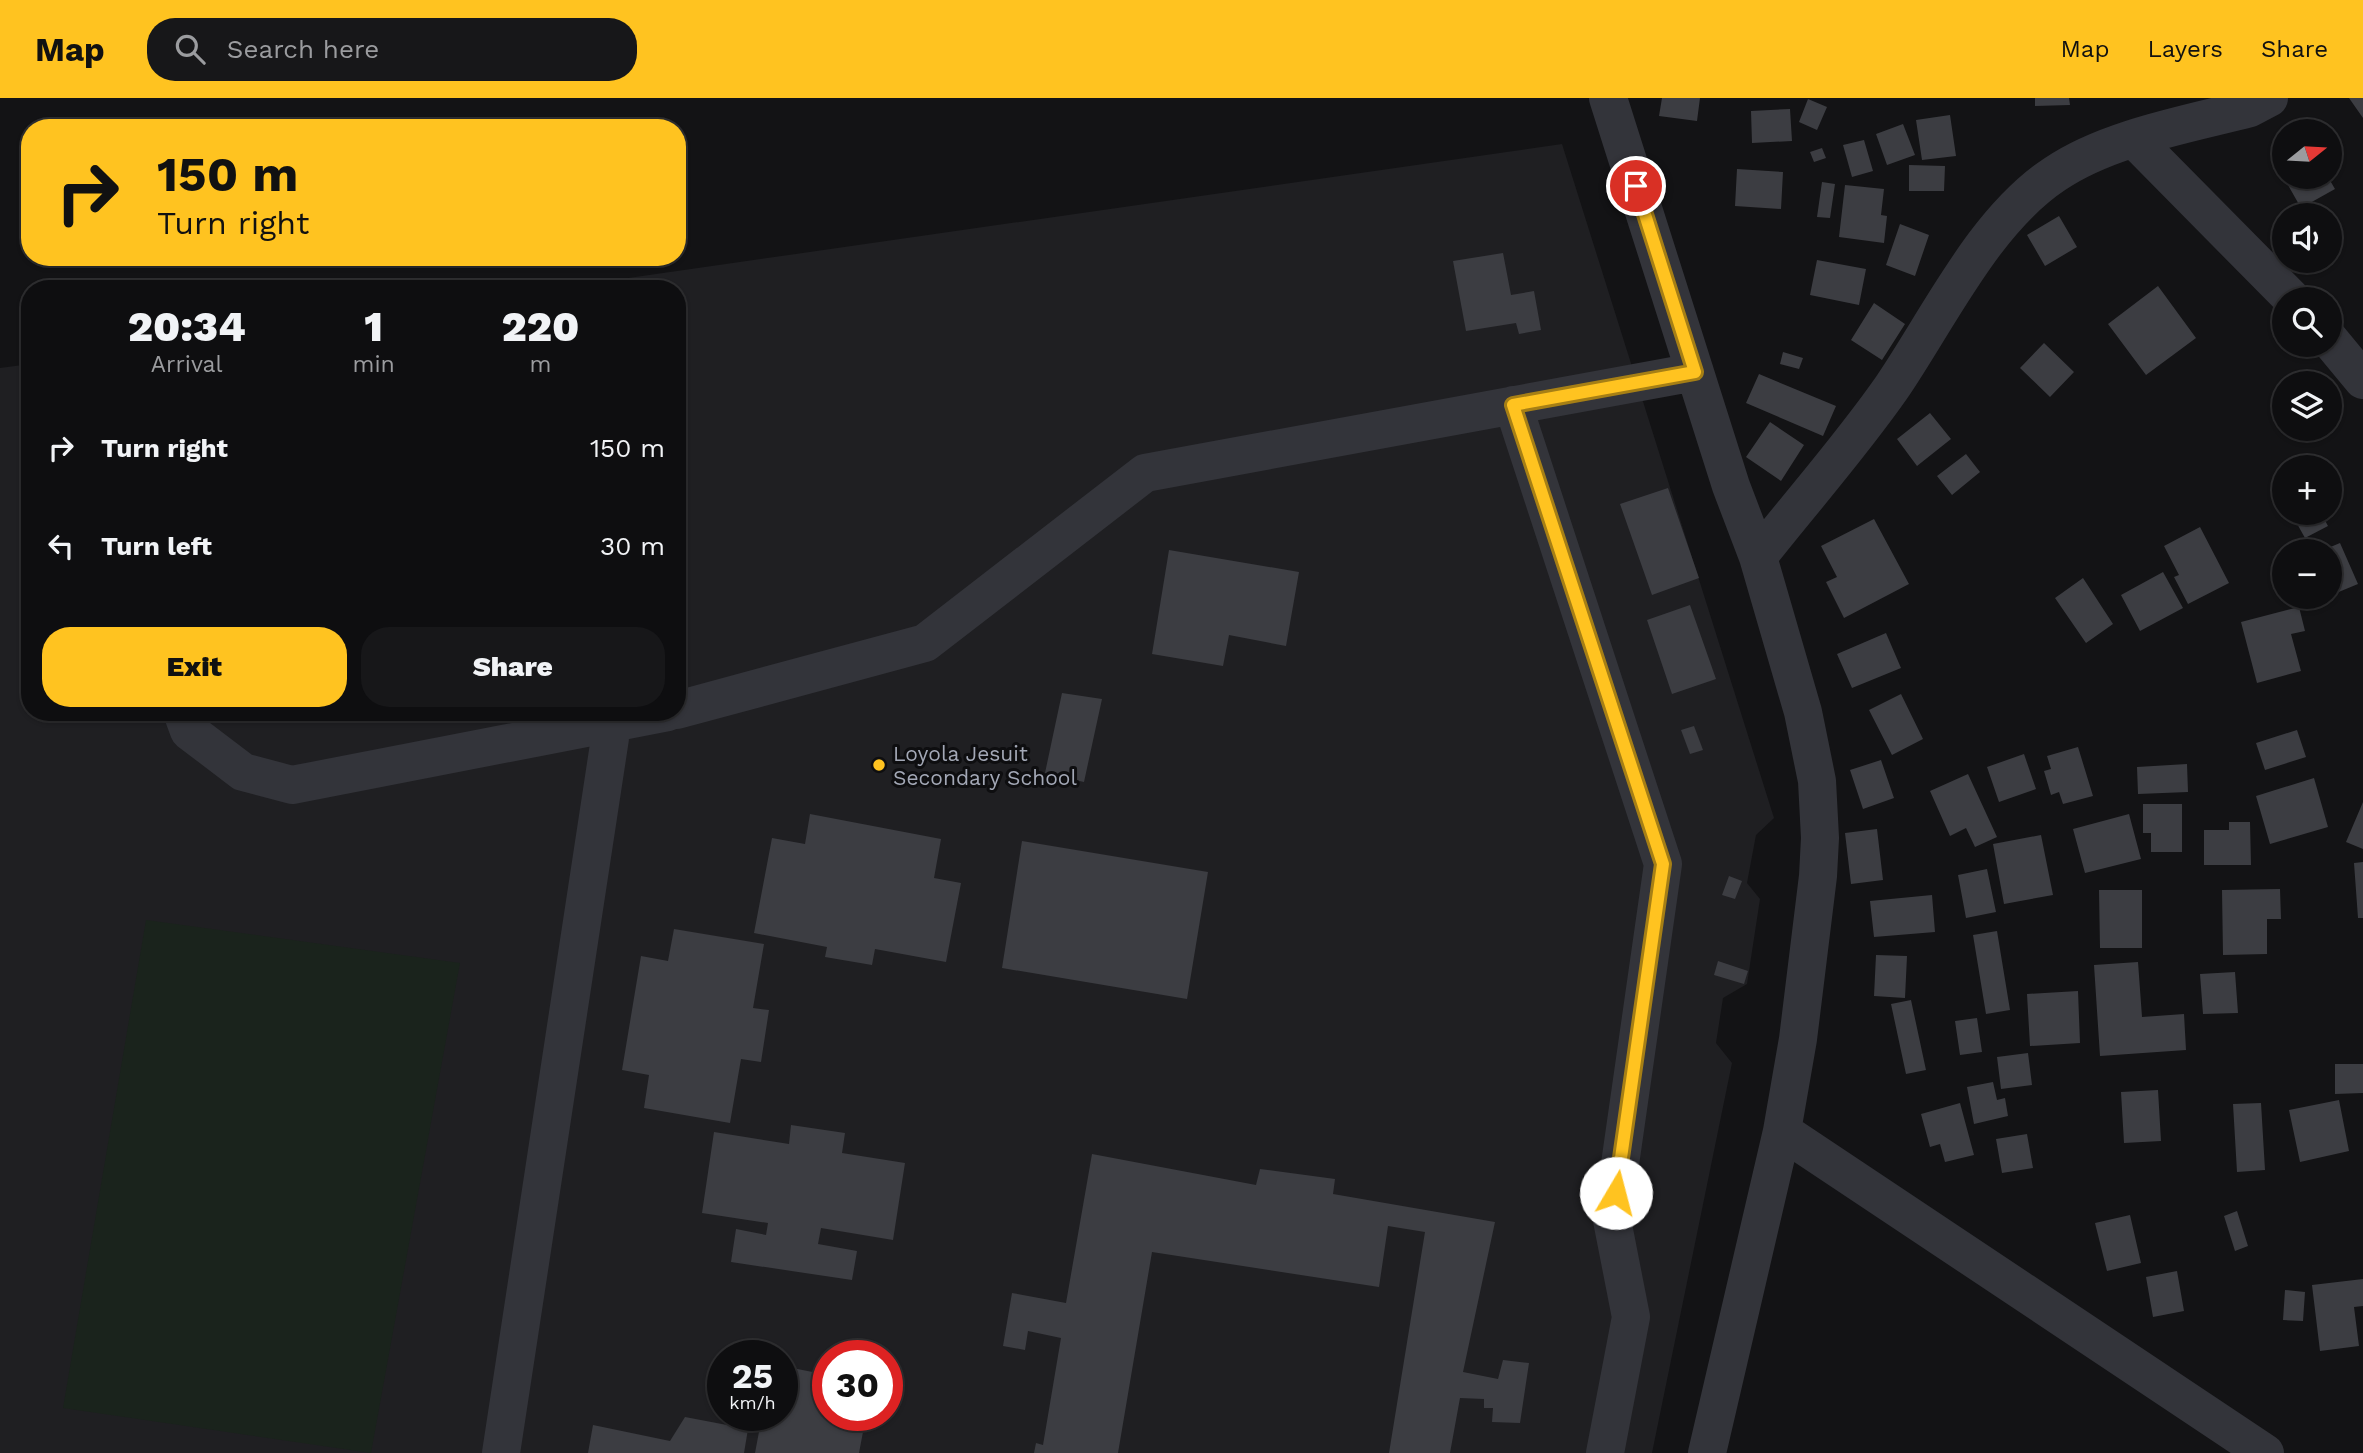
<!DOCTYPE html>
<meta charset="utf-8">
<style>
:root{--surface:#0e0e10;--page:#171719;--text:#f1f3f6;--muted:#9b9c9f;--line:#2e2e30;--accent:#ffc320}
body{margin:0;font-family:"Work Sans",sans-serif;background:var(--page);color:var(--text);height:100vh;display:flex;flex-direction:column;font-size:26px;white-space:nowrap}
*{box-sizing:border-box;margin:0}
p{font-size:23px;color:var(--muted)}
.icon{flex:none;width:38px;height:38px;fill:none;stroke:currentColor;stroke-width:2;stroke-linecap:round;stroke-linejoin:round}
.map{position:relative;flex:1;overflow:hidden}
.side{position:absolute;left:21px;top:182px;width:665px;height:441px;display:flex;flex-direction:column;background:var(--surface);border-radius:28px;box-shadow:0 2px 5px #0004,0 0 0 2px var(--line)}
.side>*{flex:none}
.hud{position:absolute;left:21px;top:21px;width:665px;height:147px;border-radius:28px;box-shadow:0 2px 5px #0004,0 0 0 2px var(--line);background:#ffc320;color:#111;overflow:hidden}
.needle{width:46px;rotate:72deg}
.buttons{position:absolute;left:2272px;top:21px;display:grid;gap:14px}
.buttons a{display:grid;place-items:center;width:70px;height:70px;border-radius:50%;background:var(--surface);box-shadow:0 2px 5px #0004,0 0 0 2px var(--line);font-size:35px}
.speed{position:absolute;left:707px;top:1242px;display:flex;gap:14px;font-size:35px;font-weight:700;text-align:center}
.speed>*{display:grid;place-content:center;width:91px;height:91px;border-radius:50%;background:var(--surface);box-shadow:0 2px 5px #0004,0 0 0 2px var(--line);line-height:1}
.speed small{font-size:18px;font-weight:400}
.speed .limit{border:10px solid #d22;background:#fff;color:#111}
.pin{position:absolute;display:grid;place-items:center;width:60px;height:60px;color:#fff;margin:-30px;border:4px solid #fff;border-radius:50%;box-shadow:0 2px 7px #0007}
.me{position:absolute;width:77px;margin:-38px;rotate:8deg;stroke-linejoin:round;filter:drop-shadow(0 0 5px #0008)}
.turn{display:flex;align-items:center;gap:24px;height:147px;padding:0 21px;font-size:32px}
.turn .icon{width:91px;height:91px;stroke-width:2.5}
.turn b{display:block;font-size:49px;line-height:60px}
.eta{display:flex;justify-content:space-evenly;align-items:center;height:119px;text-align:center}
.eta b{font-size:42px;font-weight:800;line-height:49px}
.primary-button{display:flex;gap:14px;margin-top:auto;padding:14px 21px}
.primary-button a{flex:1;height:80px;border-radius:28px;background:var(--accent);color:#111;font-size:28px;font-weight:800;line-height:80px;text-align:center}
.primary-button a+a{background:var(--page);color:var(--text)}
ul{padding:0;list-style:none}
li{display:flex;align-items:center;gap:21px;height:98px;padding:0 21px}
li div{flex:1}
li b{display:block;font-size:26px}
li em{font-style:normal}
header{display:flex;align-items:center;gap:42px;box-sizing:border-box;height:98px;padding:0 35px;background:var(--accent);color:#111}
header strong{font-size:33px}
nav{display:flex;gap:38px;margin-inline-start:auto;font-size:24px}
.search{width:490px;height:63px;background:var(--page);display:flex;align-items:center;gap:18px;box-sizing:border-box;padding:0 24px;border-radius:28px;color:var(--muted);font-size:26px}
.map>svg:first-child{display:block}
.built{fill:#1f1f22;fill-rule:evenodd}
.green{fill:#1a231c}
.building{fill:#3c3d42}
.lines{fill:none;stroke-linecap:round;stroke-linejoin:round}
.minor{stroke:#33343a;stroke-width:38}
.route-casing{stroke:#a67f15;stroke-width:18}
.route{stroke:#ffc320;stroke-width:12}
.poi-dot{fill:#ffc320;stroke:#0e0e10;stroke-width:2.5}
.labels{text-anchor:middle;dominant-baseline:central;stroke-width:6;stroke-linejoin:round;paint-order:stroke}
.poi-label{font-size:21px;fill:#a3a8b6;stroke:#0e0e10;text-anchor:start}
</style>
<header>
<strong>Map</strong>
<div class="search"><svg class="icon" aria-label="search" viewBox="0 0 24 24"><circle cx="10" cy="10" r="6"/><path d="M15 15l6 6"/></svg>Search here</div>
<nav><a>Map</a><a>Layers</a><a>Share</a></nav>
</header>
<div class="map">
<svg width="2363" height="1355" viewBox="0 0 2363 1355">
<rect width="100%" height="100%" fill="#131315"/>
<path class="built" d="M 1562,46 L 1774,720 L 1756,737 L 1747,785 L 1760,801 L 1747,886 L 1723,900 L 1716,945 L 1732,965 L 1652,1355 L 0,1355 L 0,270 L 30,266 L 30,614 L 677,614 L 677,191 L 552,191 ZM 723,1258 L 782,1258 L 782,1318 L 723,1318 ZM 828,1258 L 887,1258 L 887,1318 L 828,1318 Z"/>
<path class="green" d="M 146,822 L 460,865 L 371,1355 L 63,1310 Z"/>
<path class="building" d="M 1662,0 L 1700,0 L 1697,23 L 1659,18 Z
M 2035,0 L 2069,0 L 2070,7 L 2035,8 Z
M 2349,0 L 2363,0 L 2363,20 Z
M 1808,1 L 1827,9 L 1817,32 L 1799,24 Z
M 1790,11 L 1792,43 L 1752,45 L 1751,13 Z
M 1950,17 L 1956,58 L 1922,62 L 1916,22 Z
M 1903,26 L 1915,57 L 1887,67 L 1876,36 Z
M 1864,42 L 1873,73 L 1852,79 L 1843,47 Z
M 1822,50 L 1826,60 L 1814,64 L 1810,54 Z
M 2284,52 L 2284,79 L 2328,79 L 2335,91 L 2301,110 L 2272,59 Z
M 1909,67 L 1945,68 L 1944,93 L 1909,93 Z
M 1737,71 L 1783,74 L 1781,111 L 1735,108 Z
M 1822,84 L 1835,86 L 1830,120 L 1817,119 Z
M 1845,87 L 1884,91 L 1881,117 L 1887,118 L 1884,145 L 1839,139 Z
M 2059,118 L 2077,149 L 2045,168 L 2027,137 Z
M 1900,126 L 1929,137 L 1915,178 L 1886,167 Z
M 1503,155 L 1511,197 L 1534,193 L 1541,232 L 1519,236 L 1516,225 L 1466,233 L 1453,163 Z
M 1817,162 L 1866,171 L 1859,207 L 1810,197 Z
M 2158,188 L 2196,240 L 2146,277 L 2108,226 Z
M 1874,205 L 1905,226 L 1882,262 L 1851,242 Z
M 2044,245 L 2074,274 L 2050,299 L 2020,270 Z
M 1783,254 L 1803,260 L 1799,271 L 1780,266 Z
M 1759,276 L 1836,308 L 1823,338 L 1746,305 Z
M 1930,315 L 1951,341 L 1917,368 L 1897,341 Z
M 1770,324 L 1804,347 L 1781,383 L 1746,359 Z
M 1966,356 L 1980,374 L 1952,397 L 1937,378 Z
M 1668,390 L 1699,480 L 1652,497 L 1620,406 Z
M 2291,415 L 2321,415 L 2328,428 L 2305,440 Z
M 1874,421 L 1909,486 L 1844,520 L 1826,484 L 1837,479 L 1821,448 Z
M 2200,429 L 2229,485 L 2188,506 L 2174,479 L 2179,477 L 2164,448 Z
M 2340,445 L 2358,486 L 2329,498 L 2329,453 L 2321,453 Z
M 1169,452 L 1299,474 L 1286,548 L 1229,537 L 1223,568 L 1152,556 Z
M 2163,474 L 2183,510 L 2140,533 L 2121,497 Z
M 2083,480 L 2113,526 L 2086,545 L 2055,500 Z
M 1690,507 L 1716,581 L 1672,596 L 1647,522 Z
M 2299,509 L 2305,533 L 2291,536 L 2301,573 L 2257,585 L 2241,524 Z
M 1886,535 L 1901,570 L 1852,590 L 1837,556 Z
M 1062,595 L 1102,601 L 1084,684 L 1045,675 Z
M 1901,596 L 1923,641 L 1892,657 L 1869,612 Z
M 1694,628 L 1703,652 L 1690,656 L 1681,632 Z
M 2297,632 L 2306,659 L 2265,672 L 2256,645 Z
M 2078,649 L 2093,698 L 2063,706 L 2059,694 L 2051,697 L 2044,673 L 2051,671 L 2047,658 Z
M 2024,656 L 2036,691 L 1999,704 L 1987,669 Z
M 1881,662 L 1894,700 L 1863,711 L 1850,672 Z
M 2187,666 L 2188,694 L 2138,696 L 2137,669 Z
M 1968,676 L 1997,739 L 1975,749 L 1966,730 L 1950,738 L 1930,693 Z
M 2314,680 L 2328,729 L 2270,746 L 2256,698 Z
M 2363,704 L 2363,751 L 2346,744 Z
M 2143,706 L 2182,706 L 2182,754 L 2151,754 L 2151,735 L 2143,735 Z
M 810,716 L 941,741 L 934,780 L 961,785 L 946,864 L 875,851 L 872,867 L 825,859 L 827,849 L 754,835 L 772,740 L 805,746 Z
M 2129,716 L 2141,761 L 2085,775 L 2073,731 Z
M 2229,724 L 2250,724 L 2251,767 L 2204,767 L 2204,732 L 2229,732 Z
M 1877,731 L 1883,782 L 1851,786 L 1845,735 Z
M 2041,737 L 2053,797 L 2004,806 L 1993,746 Z
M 1022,743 L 1208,774 L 1187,901 L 1002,870 Z
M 2363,764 L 2363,820 L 2358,820 L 2354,765 Z
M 1987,771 L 1996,814 L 1966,820 L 1958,777 Z
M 1729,778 L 1742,783 L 1735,801 L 1722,797 Z
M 2280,791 L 2281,821 L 2267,821 L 2267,856 L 2223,857 L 2222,792 Z
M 2099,792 L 2142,792 L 2142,850 L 2100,850 Z
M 1932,797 L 1935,834 L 1874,839 L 1870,803 Z
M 674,831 L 764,846 L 753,910 L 769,912 L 761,964 L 741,961 L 730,1025 L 644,1010 L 649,977 L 622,972 L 641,858 L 668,863 Z
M 1997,833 L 2010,912 L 1986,916 L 1973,837 Z
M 1876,857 L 1907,858 L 1905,900 L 1874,898 Z
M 1718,863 L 1748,873 L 1744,886 L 1714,877 Z
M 2138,864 L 2142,919 L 2184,916 L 2186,952 L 2100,958 L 2094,867 Z
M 2235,874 L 2238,915 L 2203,916 L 2200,876 Z
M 2078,893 L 2080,945 L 2030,948 L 2027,896 Z
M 1911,902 L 1926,972 L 1906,976 L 1891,906 Z
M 1977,920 L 1982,954 L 1960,957 L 1955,923 Z
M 2028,955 L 2032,987 L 2001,991 L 1997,959 Z
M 2335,966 L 2363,966 L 2363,995 L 2335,996 Z
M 1993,984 L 1997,1002 L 2005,1000 L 2008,1018 L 1974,1026 L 1967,989 Z
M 2158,992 L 2161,1043 L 2124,1045 L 2121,994 Z
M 2339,1002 L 2349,1053 L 2300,1064 L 2289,1012 Z
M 1960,1005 L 1974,1057 L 1945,1064 L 1940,1046 L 1930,1049 L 1921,1016 Z
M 2261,1005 L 2265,1072 L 2237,1074 L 2233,1006 Z
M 791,1027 L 845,1035 L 842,1055 L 905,1065 L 893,1142 L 821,1130 L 818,1146 L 857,1153 L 852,1182 L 731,1164 L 736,1131 L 766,1137 L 768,1125 L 702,1115 L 714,1034 L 789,1046 Z
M 2027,1036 L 2033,1070 L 2002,1075 L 1996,1041 Z
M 1092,1056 L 1256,1087 L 1260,1071 L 1335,1081 L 1333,1096 L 1495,1124 L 1463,1274 L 1498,1281 L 1503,1262 L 1529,1265 L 1520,1325 L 1492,1324 L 1493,1310 L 1484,1310 L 1484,1301 L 1460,1300 L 1450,1355 L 1389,1355 L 1425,1134 L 1388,1128 L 1379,1189 L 1152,1154 L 1118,1355 L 1034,1355 L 1036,1345 L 1043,1347 L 1061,1240 L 1028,1233 L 1025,1252 L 1003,1248 L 1012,1195 L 1066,1205 Z
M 2237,1113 L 2248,1148 L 2235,1153 L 2224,1118 Z
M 2130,1117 L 2141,1165 L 2107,1173 L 2095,1125 Z
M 2177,1173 L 2184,1213 L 2153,1219 L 2146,1179 Z
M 2363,1181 L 2363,1208 L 2354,1209 L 2359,1248 L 2320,1253 L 2312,1187 Z
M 2285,1192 L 2305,1194 L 2303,1223 L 2283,1222 Z
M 782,1268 L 828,1277 L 828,1318 L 866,1318 L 859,1355 L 755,1355 L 762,1318 L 782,1318 Z
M 685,1319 L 748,1331 L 744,1355 L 588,1355 L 593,1327 L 670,1343 Z"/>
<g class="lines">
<path class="minor" d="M 1608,0 L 1731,388 L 1758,459 L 1803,614 L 1817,683 L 1820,740 L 1818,778 L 1798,941 L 1782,1033 L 1707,1355
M 2135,42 L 2292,201
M 2329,241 L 2363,282
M 1513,307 L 1663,766 L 1612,1122 L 1631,1219 L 1605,1355
M 1758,459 C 1802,403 1851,348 1892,289 C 1939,220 1984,123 2055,76 C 2108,40 2188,26 2250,10 L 2269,0
M 677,612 L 925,545 L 1145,375 L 1695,274
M 182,614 L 189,633 L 243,674 L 292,687 L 668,614
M 1782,1033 L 2265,1355
M 501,1355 L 612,627"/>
</g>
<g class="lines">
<defs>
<path id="route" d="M 1616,1095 L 1663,766 L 1513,307 L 1695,274 L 1636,88"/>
</defs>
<use href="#route" class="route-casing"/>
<use href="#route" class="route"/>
</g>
<circle class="poi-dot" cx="879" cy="667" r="7"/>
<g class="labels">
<g class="poi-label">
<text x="893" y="655">Loyola Jesuit<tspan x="893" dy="24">Secondary School</tspan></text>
</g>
</g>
</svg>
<div class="buttons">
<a><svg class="needle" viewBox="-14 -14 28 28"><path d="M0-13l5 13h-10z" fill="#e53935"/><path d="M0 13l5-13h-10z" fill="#9b9c9f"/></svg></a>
<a><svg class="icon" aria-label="sound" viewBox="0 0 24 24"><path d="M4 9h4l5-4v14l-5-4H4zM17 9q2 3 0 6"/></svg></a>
<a><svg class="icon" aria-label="search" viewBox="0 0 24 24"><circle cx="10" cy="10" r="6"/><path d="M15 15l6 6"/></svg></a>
<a><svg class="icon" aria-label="layers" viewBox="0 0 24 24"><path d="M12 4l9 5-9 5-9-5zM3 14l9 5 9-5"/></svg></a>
<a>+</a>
<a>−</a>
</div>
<div class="speed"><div>25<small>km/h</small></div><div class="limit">30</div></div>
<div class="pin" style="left:1636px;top:88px;background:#d93025"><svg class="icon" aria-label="arrive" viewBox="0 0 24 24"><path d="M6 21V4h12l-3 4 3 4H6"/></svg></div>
<svg class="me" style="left:1616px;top:1095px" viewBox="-20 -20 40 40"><circle r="19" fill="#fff"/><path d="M0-13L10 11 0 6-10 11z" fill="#ffc320"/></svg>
<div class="hud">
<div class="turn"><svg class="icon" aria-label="right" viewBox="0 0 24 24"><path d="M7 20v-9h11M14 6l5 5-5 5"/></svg><div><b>150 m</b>Turn right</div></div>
</div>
<section class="side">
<div class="eta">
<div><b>20:34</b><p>Arrival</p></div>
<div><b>1</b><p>min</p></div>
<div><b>220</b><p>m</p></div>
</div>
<ul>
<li><svg class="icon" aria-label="right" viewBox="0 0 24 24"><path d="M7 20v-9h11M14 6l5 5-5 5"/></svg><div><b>Turn right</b></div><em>150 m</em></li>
<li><svg class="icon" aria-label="left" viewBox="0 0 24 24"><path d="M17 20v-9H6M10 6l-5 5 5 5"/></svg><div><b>Turn left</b></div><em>30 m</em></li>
</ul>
<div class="primary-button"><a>Exit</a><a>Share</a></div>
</section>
</div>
